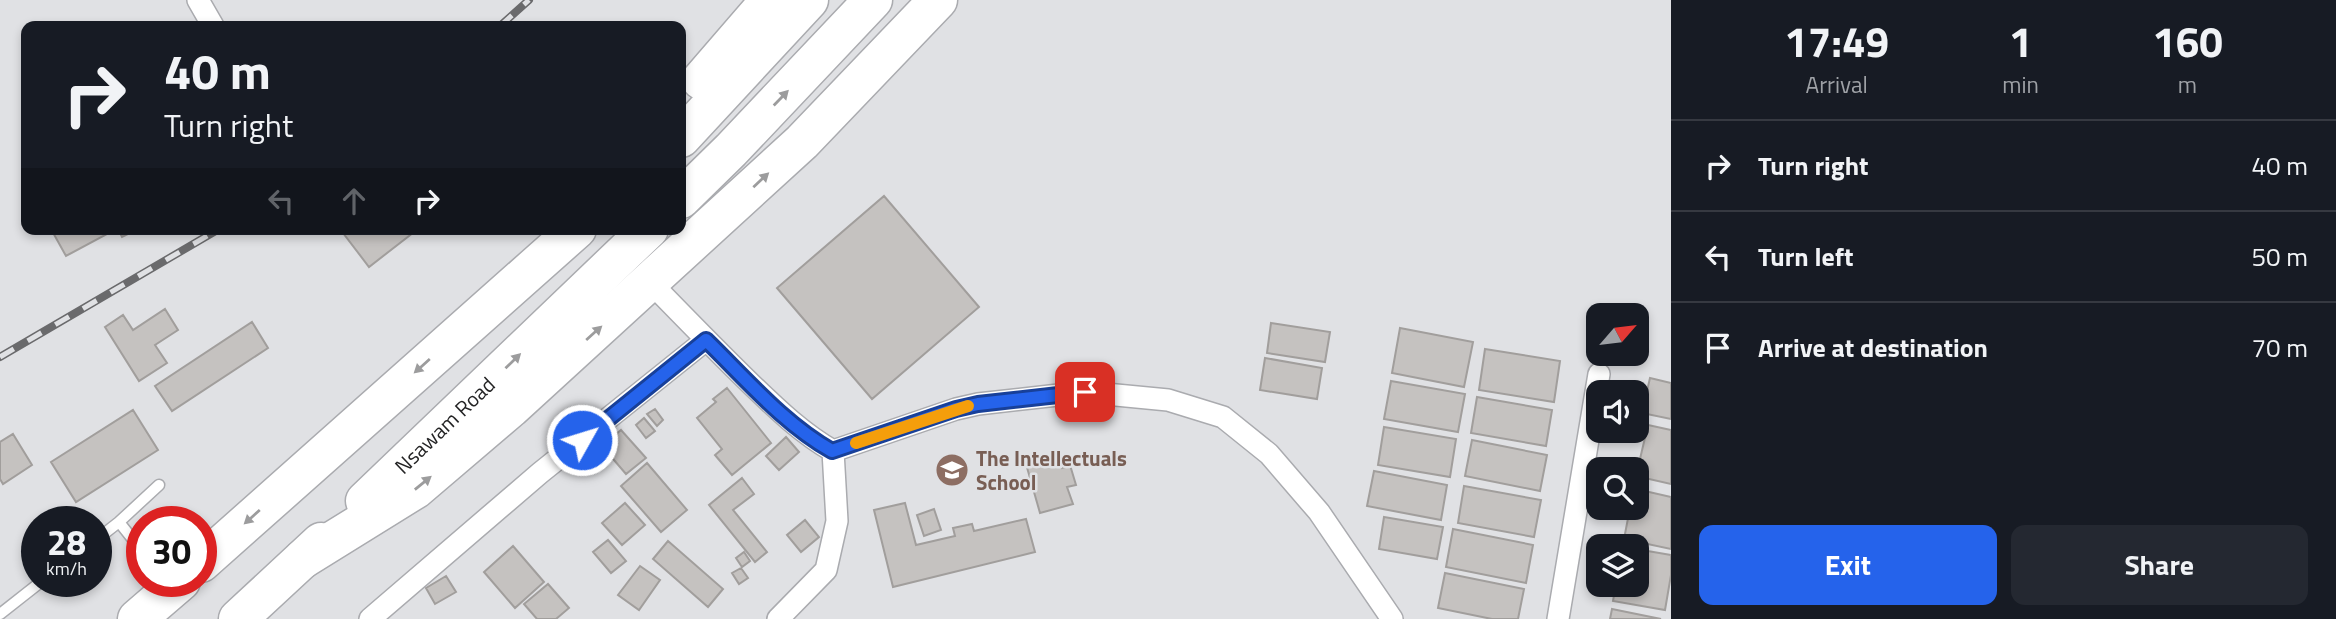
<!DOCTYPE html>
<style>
:root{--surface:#171b24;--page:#242831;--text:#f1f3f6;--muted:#9ea1a6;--line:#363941;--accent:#2563eb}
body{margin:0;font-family:"Titillium Web",sans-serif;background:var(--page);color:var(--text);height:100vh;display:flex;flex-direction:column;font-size:26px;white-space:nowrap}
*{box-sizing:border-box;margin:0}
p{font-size:23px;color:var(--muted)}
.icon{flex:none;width:38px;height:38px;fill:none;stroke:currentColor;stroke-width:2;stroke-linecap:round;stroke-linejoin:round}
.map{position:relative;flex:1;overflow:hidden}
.side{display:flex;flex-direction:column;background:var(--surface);width:665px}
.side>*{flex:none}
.banner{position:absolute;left:21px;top:21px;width:665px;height:214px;border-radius:14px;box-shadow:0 4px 10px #0003;background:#171b24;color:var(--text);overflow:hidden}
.needle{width:46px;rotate:62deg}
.fabs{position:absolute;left:1586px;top:303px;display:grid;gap:14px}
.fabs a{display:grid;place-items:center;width:63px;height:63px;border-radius:14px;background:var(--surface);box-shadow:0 4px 10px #0003;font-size:35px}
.speed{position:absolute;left:21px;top:506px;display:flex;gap:14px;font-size:35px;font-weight:700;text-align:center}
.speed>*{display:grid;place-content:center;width:91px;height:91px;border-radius:50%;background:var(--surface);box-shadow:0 4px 10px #0003;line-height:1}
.speed small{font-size:18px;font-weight:400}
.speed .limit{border:10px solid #d22;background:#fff;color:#111}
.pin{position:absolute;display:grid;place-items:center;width:60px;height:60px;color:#fff;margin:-30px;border-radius:14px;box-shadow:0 4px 10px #0006}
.me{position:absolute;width:77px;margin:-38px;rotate:51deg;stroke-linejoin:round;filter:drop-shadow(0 0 5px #0008)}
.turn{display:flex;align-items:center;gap:24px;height:147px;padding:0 28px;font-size:32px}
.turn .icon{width:91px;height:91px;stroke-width:2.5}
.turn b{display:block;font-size:49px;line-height:60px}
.lanes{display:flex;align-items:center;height:66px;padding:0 28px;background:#0003;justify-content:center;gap:35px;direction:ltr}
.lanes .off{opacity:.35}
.eta{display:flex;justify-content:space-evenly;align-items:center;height:119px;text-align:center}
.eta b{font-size:42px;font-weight:700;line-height:49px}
.button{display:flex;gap:14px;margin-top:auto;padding:14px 28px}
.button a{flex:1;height:80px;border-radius:14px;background:var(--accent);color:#fff;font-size:28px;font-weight:700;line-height:80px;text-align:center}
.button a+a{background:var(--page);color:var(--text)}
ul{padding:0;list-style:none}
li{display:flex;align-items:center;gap:21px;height:91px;padding:0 28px;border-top:2px solid var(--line)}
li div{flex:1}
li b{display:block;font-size:26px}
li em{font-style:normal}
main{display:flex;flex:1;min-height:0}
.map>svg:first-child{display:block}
.building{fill:#c5c2c0;stroke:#a19e9c;stroke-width:2}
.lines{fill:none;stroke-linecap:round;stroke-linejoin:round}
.lane-casing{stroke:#aaabaf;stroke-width:13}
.street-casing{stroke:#aaabaf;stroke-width:24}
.highway-casing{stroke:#aaabaf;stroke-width:41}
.lane{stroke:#fff;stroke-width:10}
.street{stroke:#fff;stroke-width:21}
.highway{stroke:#fff;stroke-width:38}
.rail-casing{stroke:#6a6a6c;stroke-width:8}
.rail{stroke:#e0e1e4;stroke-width:5;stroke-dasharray:16;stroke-linecap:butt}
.oneway{fill:#9c9c9d}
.route-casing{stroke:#184099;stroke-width:18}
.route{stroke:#2563eb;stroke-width:12}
.slow{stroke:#f59e0b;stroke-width:12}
.labels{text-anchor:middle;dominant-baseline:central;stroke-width:5;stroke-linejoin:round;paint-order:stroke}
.street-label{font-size:21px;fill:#242425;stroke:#e0e1e4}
.education-label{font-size:21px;font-weight:bold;fill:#785e54;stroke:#e0e1e4;text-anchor:start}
</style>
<main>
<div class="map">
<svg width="1671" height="619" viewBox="0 0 1671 619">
<rect width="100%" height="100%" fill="#e0e1e4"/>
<path class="building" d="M 884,196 L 979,307 L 872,399 L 777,288 Z
M 51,229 L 106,229 L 109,233 L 66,256 Z
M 118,229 L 138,229 L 122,237 Z
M 340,229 L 418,229 L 369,267 Z
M 165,309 L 178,330 L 155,345 L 167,363 L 139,381 L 105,327 L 123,315 L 133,330 Z
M 252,322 L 268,348 L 172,411 L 155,386 Z
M 1271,323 L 1330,332 L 1325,362 L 1267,353 Z
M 1400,328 L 1473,342 L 1464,387 L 1392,373 Z
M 1485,349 L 1560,361 L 1554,402 L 1479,390 Z
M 1265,358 L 1322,368 L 1317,399 L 1260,390 Z
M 1650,378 L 1671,383 L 1671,419 L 1642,413 Z
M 1391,381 L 1465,394 L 1458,432 L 1384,419 Z
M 727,388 L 771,443 L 732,475 L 715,455 L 722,449 L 697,418 L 716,402 L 713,399 Z
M 1477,397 L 1552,410 L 1546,446 L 1471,433 Z
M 655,409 L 663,420 L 657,426 L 647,414 Z
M 133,410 L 158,450 L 76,502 L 51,462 Z
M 644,418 L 655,431 L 646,438 L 636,425 Z
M 1648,425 L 1671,430 L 1671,484 L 1636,476 Z
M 1384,427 L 1456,439 L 1450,477 L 1378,465 Z
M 621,430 L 646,458 L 626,474 L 602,446 Z
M 13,434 L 32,465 L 3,484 L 0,479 L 0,442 Z
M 786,437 L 799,452 L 779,470 L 766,456 Z
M 1472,440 L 1547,455 L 1540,491 L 1465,476 Z
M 1058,454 L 1062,468 L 1070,465 L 1076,485 L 1067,487 L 1073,504 L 1040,513 L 1026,464 Z
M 647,463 L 687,510 L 661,532 L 621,486 Z
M 1374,471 L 1447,485 L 1441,520 L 1367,506 Z
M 742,478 L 754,494 L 733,510 L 767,552 L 755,562 L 709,505 Z
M 1464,486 L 1541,500 L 1534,537 L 1458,523 Z
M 1636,489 L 1671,497 L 1671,549 L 1624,539 L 1630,508 L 1636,508 Z
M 625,503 L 645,525 L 622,545 L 602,523 Z
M 905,503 L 916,545 L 955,536 L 953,528 L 972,524 L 974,531 L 1026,519 L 1035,552 L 893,587 L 874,510 Z
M 934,509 L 941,530 L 924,536 L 917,515 Z
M 1384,517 L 1443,527 L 1437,559 L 1379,549 Z
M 805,520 L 819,537 L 801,552 L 787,535 Z
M 1453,529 L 1533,545 L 1526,583 L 1446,567 Z
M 608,540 L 626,561 L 611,573 L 593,552 Z
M 668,541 L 723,589 L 708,607 L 653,559 Z
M 513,546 L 544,582 L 515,608 L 484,572 Z
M 1636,549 L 1671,555 L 1671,575 L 1665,610 L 1613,601 L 1616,584 L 1636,584 Z
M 744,552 L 750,561 L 742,567 L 736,558 Z
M 640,566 L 660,580 L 639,610 L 618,595 Z
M 741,568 L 748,578 L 739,584 L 732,573 Z
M 1445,573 L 1524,589 L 1518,619 L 1492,619 L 1438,608 Z
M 446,576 L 456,592 L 435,604 L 426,588 Z
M 548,584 L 569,608 L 556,619 L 537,619 L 524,604 Z
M 1612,609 L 1661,619 L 1610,619 Z"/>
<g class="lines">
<defs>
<path id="lane" d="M 119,522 L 142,551
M 96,540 L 119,522 L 159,485
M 0,614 L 42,581"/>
<path id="street" d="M 198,0 L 213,26
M 650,282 C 684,317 718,352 753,386 C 778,410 803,434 833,451 L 956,409 L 978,404 L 1085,392 L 1168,400 L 1223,417 L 1269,454 L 1319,512 L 1392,619
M 370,619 L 540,473 L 706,340
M 778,619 L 826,570 L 837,521 L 833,451
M 1558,619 L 1599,374"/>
<g id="highway">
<path d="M 701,80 L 770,0"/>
<path d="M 681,138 L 809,0"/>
<path d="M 681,199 L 731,150 L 873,0"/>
<path id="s1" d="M 365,501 L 649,229"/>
<path d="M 303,559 L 416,489 L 511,408 L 802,142 L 938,0"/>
<path d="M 201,563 L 577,229"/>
<path d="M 137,619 L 181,581"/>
<path d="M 238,619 L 321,542"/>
</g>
</defs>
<use href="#lane" class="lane-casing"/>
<use href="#street" class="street-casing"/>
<use href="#highway" class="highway-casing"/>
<use href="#lane" class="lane"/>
<use href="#street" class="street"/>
<use href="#highway" class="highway"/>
<defs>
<path id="rail" d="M 500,26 L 529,0
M 0,357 L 219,229"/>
</defs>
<use href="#rail" class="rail-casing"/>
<use href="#rail" class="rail"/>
</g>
<defs><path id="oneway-solid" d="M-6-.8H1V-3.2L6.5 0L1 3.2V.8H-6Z" transform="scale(1.75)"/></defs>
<g class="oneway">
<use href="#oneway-solid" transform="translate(781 98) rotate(-46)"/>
<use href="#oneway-solid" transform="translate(761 180) rotate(-43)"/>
<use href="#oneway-solid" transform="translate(594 333) rotate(-42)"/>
<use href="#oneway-solid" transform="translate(513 361) rotate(-44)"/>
<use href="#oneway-solid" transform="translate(422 366) rotate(138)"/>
<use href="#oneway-solid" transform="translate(423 483) rotate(-39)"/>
<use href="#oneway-solid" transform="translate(252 517) rotate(138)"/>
</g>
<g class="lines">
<defs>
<path id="route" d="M 582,440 L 706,340 C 746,379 784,424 832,451 L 956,409 L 978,404 L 1085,392"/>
</defs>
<use href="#route" class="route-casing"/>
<use href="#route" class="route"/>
<path class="slow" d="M 856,443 L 968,406"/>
</g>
<defs>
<symbol id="school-disc" viewBox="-11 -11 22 22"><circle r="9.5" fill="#8d6e63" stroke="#e0e1e4"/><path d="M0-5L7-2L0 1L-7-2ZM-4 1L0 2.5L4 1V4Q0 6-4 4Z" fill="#fff"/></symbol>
</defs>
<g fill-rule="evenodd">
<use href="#school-disc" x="933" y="451" width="38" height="38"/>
</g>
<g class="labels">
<g class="street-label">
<text stroke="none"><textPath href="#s1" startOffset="110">Nsawam Road</textPath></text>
</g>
<g class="education-label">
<text x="976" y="458">The Intellectuals<tspan x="976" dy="24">School</tspan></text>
</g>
</g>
</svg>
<div class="fabs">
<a><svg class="needle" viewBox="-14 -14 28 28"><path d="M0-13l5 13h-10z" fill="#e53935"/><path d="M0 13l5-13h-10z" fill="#9ea1a6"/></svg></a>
<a><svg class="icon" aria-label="sound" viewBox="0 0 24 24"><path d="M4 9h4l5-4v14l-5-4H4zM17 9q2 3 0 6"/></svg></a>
<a><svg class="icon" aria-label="search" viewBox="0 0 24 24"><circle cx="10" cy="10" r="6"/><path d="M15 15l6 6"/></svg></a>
<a><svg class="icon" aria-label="layers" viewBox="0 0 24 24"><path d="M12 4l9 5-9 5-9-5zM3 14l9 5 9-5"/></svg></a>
</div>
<div class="speed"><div>28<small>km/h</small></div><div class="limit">30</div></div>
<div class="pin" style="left:1085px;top:392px;background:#d93025"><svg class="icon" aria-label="arrive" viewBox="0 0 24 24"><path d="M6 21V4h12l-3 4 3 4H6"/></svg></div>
<svg class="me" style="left:582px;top:440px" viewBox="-20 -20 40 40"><circle r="17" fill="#2563eb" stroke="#fff" stroke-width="3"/><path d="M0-11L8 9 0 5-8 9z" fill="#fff"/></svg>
<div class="banner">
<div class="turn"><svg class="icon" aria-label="right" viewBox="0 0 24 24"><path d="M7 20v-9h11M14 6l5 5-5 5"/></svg><div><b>40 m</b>Turn right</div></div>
<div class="lanes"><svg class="icon off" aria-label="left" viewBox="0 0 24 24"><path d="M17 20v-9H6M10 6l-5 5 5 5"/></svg><svg class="icon off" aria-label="ahead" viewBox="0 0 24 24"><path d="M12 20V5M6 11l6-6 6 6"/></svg><svg class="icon" aria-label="right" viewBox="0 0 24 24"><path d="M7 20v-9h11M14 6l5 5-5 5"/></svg></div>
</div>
</div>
<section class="side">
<div class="eta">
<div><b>17:49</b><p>Arrival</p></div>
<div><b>1</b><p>min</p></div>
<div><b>160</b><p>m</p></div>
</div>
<ul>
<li><svg class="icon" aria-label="right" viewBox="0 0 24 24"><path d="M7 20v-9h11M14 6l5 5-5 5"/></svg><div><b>Turn right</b></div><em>40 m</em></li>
<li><svg class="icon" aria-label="left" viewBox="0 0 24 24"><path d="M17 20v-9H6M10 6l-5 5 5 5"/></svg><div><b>Turn left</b></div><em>50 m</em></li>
<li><svg class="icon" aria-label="arrive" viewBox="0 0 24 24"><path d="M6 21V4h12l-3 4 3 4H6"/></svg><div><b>Arrive at destination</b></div><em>70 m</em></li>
</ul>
<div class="button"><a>Exit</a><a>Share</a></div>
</section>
</main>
